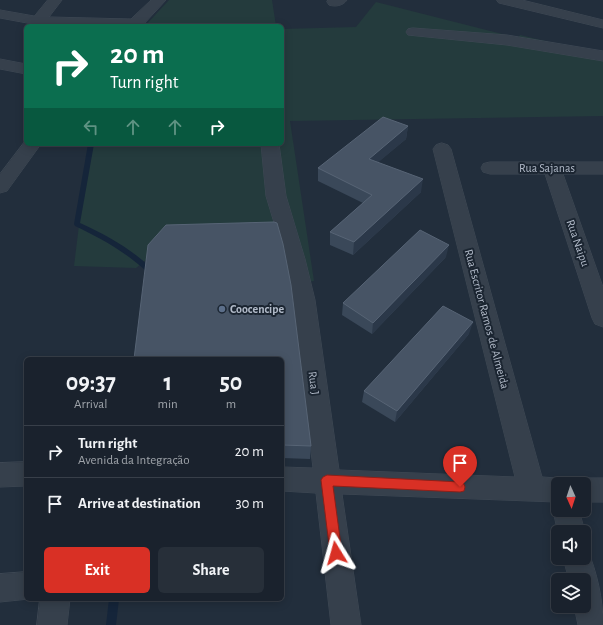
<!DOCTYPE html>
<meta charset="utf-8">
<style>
:root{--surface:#1a222d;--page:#272f39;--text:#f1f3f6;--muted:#9fa4aa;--line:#383f49;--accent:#d93025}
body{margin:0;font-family:"Alegreya Sans",sans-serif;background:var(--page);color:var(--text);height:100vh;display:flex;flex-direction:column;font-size:15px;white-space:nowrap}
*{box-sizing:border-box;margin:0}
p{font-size:13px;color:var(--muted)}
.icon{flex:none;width:22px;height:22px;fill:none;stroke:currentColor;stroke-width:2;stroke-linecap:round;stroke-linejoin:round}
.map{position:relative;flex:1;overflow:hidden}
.panel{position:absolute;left:24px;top:357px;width:260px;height:244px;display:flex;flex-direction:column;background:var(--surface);border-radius:6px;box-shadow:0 2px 10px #0003,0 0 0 1px var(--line)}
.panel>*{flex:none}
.hud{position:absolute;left:24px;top:24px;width:260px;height:122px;border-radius:6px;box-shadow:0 2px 10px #0003,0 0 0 1px var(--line);background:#0b6e4f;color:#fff;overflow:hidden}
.needle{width:26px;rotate:177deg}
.controls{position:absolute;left:551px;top:477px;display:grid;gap:8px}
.controls a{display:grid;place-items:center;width:40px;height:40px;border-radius:6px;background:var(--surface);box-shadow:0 2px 10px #0003,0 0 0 1px var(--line);font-size:20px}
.pin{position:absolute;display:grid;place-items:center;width:34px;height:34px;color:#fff;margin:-41px -17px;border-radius:50% 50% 50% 0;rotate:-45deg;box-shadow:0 0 4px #0007}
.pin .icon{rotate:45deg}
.me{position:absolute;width:44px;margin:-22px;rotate:352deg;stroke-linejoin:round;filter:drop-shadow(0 0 3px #0008)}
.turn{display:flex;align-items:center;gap:14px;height:84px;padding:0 20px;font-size:18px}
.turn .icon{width:52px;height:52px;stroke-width:2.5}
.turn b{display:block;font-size:28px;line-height:34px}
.lanes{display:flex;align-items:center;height:38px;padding:0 20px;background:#0003;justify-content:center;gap:20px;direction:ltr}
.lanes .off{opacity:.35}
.eta{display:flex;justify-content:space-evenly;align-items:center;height:68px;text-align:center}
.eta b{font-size:24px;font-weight:700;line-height:28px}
.primary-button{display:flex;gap:8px;margin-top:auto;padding:8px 20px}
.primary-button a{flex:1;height:46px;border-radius:6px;background:var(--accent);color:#fff;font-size:16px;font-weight:700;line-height:46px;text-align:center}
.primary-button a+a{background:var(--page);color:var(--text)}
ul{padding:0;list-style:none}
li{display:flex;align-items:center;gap:12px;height:52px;padding:0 20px;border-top:1px solid var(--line)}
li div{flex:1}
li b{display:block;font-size:15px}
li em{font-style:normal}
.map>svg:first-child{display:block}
.green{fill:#243b3d}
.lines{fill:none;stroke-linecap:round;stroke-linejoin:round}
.stream{fill:#15253a;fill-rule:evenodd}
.minor-casing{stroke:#3f4955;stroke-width:1}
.minor{fill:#36404c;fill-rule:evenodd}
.wall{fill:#3a4859}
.shaded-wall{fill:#2b3849}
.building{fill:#475465;stroke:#576475}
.route{fill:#d93025;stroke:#8d1f18}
.service-dot{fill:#5c6f8a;stroke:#1b2531;stroke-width:1.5}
.labels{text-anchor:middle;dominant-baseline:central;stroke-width:4;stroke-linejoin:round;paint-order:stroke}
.street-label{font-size:12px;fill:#b1bac8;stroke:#1b2531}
.poi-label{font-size:12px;font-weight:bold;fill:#b1bac8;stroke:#1b2531;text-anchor:start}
</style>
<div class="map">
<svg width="603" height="625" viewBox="0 0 603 625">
<rect width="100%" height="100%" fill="#222e3c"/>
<path class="green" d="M 169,0 L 272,0 L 276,26 L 145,26 Z
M 376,2 L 518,38 L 520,35 L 603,55 L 603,116 L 290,121 L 314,281 L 278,286 L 170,241 L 136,268 L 74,266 L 89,144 L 282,144 L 282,29 L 356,27 Z"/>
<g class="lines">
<path class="stream" d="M 88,144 L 94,144 L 80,223 C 106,235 130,248 150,267 L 151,269 L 149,276 L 145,276 L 144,274 L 145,270 C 124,251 100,238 75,226 L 74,224 Z
M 109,599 L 119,599 L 116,625 L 106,625 Z"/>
<defs>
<path id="minor" d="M 48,0 L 62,0 L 49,17 L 131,19 L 151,0 L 166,0 L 142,26 L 38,25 L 0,18 L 0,10 L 34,16 Z
M 328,0 L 347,0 C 343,6 335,7 329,5 L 327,2 Z
M 497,0 L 522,0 L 603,20 L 603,28 L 499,3 Z
M 413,28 L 507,35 L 603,51 L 603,61 L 507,45 L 408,35 L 406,32 L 408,29 Z
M 0,59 L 26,64 L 26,74 L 0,69 Z
M 26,140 L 26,144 L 41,144 L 7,191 L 0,193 L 0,174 Z
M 442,143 L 448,145 L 451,149 L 542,477 L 558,478 L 567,481 L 569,484 L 558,484 L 558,510 L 579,510 L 585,532 L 584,534 L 584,532 L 558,532 L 558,534 L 553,510 L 556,502 L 342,494 L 361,625 L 331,625 L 316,493 L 282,491 L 282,467 L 313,468 L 293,300 L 285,259 L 266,196 L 261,144 L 279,144 L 286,196 L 305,259 L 315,300 L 339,470 L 515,477 L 433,149 L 436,145 Z
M 490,162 L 603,162 L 603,174 L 563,174 L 603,287 L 603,327 L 595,324 L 592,318 L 545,174 L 490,174 L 483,172 L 481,168 L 483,164 Z
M 26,462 L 26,486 L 0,487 L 0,463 Z
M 584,478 L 603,478 L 603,502 L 584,502 L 584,484 L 573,484 L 575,481 Z
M 584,547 L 587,548 C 597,573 603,598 603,625 L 578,625 L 574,606 L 584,606 L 584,580 L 569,580 L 563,558 L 584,558 Z
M 26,572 L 26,599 L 29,599 L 0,602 L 0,574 Z
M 40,599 L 70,599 L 67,625 L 37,625 Z"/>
</defs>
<use href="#minor" class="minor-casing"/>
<use href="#minor" class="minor"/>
</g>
<path class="wall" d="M 408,126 L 406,139 L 378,162 L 421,192 L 353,255 L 330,245 L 330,232 L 363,203 L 318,181 L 318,168 Z
M 446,257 L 372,334 L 342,315 L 343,303 Z
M 469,334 L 395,422 L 362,402 L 364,391 Z
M 282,359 L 311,446 L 310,459 L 282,458 Z"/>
<path class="shaded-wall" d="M 408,126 L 406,139 L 368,171 L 369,159 Z
M 423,179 L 421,192 L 353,255 L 354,242 Z
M 449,245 L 446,257 L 372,334 L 373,323 Z
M 473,322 L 469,334 L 395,422 L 397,411 Z"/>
<path class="building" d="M 383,117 L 408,126 L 369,159 L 423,179 L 354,242 L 330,232 L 372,195 L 318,168 Z
M 274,222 L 277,223 L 283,244 L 291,285 L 311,446 L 282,445 L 282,359 L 134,359 L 148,245 L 166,225 Z
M 420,230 L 449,245 L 373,323 L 343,303 Z
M 443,306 L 473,322 L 397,411 L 364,391 Z"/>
<path class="route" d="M 327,475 L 460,482 L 464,484 L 465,487 L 464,491 L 460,492 L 333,486 L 342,553 L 340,557 L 336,558 L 332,557 L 330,553 L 321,480 L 323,477 Z"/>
<circle class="service-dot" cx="222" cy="309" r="4"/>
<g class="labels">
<g class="street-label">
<text x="547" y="168">Rua Sajanas</text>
<text transform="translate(578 243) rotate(71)">Rua Naipu</text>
<text transform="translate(487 319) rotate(75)">Rua Escritor Ramos de Almeida</text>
<text transform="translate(314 383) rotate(83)">Rua J</text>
</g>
<g class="poi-label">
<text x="230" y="309">Coocencipe</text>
</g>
</g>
</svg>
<div class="controls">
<a><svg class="needle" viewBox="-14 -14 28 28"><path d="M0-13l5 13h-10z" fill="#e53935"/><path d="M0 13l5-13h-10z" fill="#9fa4aa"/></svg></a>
<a><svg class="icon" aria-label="sound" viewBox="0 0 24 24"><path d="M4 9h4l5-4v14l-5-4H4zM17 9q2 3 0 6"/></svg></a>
<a><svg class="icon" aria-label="layers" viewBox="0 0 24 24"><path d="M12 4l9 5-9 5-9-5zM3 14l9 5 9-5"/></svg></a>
</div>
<div class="pin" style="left:460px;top:487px;background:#d93025"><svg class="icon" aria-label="arrive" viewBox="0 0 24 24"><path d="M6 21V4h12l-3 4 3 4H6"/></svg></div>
<svg class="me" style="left:336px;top:553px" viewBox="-20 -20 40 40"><path d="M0-17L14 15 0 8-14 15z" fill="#d93025" stroke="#fff" stroke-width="4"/></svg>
<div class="hud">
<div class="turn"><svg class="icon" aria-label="right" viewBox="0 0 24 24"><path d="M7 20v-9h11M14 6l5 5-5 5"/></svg><div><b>20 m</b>Turn right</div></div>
<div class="lanes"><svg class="icon off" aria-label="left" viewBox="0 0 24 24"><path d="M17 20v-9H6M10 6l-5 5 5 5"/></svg><svg class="icon off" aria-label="ahead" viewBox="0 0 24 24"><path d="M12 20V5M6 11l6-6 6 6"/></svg><svg class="icon off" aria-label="ahead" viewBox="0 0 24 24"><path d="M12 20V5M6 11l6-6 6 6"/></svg><svg class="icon" aria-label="right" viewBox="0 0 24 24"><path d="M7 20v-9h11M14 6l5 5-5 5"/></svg></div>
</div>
<section class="panel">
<div class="eta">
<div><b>09:37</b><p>Arrival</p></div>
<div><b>1</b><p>min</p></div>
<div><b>50</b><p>m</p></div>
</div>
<ul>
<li><svg class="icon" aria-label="right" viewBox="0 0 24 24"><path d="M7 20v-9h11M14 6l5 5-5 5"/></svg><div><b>Turn right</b><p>Avenida da Integração</p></div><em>20 m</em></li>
<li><svg class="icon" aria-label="arrive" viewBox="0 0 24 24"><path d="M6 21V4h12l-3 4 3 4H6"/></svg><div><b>Arrive at destination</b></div><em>30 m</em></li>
</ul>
<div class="primary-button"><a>Exit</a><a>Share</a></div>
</section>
</div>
